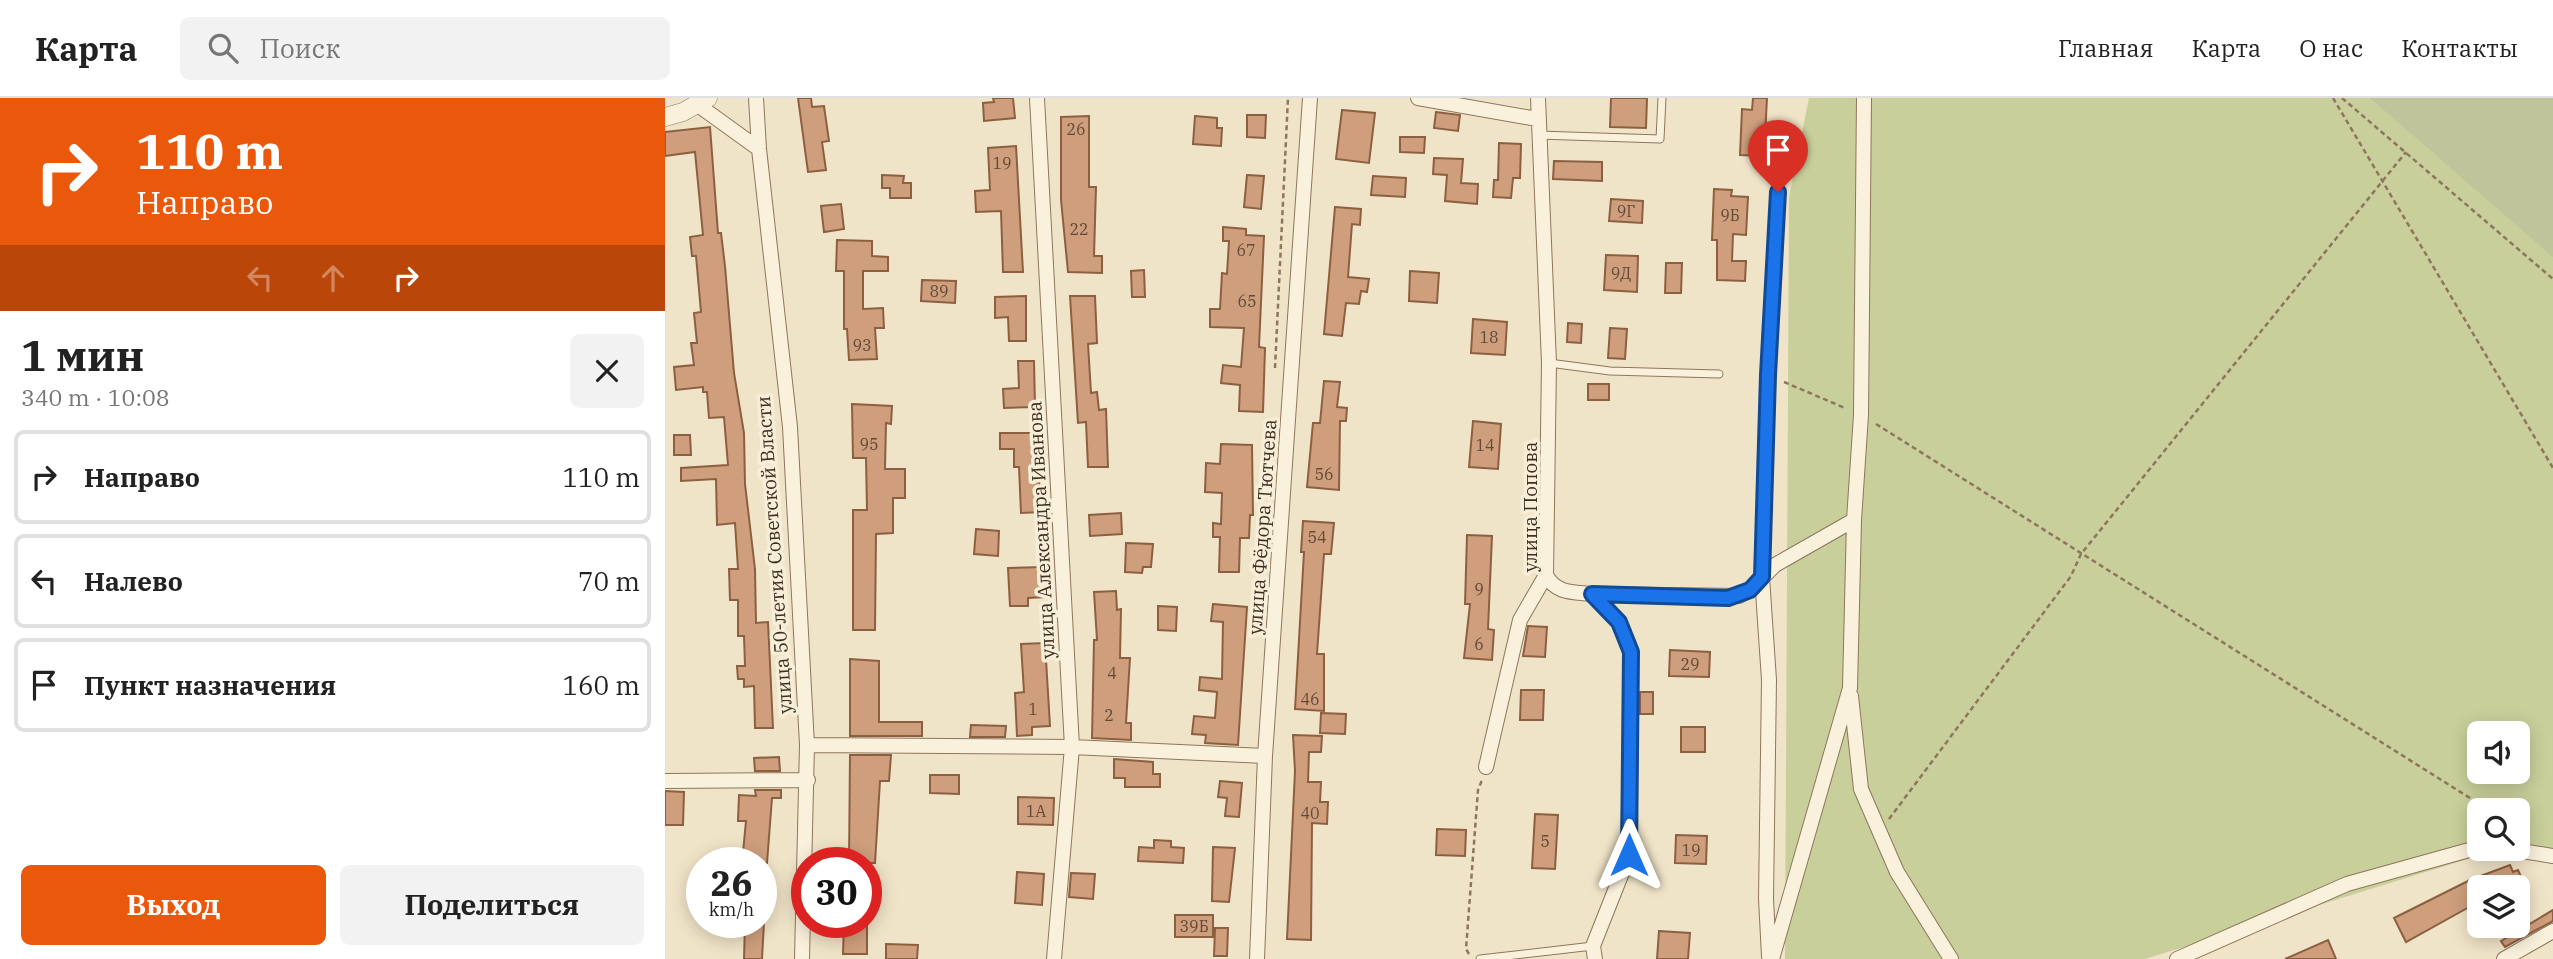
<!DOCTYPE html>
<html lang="ru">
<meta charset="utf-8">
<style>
:root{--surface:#fff;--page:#f2f2f2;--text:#222;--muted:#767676;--line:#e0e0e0;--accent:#ea580c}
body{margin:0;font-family:"IBM Plex Serif",serif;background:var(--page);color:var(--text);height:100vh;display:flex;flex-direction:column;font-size:26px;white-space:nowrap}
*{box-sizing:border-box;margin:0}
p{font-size:23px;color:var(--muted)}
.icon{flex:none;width:38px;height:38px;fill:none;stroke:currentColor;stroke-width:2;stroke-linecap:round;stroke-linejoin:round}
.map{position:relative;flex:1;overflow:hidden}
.drawer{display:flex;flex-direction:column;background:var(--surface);width:665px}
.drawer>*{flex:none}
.hud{background:#ea580c;color:#fff;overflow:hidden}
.fabs{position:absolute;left:1802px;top:623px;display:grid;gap:14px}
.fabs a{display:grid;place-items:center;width:63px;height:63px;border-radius:10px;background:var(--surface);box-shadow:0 4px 18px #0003;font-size:35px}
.speed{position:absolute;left:21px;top:749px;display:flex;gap:14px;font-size:35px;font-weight:700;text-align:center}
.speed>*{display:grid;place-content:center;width:91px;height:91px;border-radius:50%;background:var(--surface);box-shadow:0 4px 18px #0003;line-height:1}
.speed small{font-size:18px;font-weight:400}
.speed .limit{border:10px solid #d22;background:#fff;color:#111}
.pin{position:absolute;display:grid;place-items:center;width:60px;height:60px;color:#fff;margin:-72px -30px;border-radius:50% 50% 50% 0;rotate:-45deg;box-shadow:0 0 7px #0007}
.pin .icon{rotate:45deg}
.me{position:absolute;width:77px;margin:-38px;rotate:0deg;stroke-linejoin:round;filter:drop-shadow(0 0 5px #0008)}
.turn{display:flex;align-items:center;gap:24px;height:147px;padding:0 21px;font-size:32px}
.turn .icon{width:91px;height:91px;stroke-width:2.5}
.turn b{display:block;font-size:49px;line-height:60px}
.lanes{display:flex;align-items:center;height:66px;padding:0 21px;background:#0003;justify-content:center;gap:35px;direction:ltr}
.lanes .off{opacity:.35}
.round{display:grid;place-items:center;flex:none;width:74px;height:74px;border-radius:10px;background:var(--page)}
.head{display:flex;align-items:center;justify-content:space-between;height:119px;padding:0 21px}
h1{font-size:42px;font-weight:700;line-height:52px}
.button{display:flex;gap:14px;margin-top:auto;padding:14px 21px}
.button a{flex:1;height:80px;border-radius:10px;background:var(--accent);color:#fff;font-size:28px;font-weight:700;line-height:80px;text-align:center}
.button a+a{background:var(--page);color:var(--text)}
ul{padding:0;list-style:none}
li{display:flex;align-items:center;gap:21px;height:94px;margin:0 14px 10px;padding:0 7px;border:4px solid var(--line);border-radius:10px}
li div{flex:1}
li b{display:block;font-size:26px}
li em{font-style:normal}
header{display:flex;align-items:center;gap:42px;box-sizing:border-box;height:98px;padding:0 35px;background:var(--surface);border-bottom:2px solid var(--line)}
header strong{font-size:33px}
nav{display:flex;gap:38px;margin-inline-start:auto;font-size:24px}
.search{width:490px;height:63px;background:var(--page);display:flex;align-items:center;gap:18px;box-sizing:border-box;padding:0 24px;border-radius:10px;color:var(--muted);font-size:26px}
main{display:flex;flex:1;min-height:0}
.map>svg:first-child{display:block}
.green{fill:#c9cf9b;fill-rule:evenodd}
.cemetery{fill:#bfc49a}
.building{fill:#cf9f7d;stroke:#8d5f41;stroke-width:2}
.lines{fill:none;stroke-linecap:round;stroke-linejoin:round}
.service-casing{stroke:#8d765c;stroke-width:9}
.minor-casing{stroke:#8d765c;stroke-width:16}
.tertiary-casing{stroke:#8d765c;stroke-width:19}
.path{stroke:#8d765c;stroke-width:2.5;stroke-dasharray:5 3.5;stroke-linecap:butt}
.service{stroke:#faf1dc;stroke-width:7}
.minor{stroke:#faf1dc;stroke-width:14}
.tertiary{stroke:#faf1dc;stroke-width:18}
.route-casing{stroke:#114b97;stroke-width:18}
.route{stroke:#1a73e8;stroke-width:12}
.labels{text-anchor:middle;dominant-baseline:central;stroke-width:7;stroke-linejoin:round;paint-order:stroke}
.number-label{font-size:16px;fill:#624a37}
.street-label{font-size:19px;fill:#3d2e20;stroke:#f7eed8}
</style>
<header>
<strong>Карта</strong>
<div class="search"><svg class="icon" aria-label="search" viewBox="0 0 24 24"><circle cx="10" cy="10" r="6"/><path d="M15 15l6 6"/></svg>Поиск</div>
<nav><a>Главная</a><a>Карта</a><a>О нас</a><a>Контакты</a></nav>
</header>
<main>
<section class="drawer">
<div class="hud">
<div class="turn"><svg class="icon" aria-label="right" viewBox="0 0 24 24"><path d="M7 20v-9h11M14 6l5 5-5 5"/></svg><div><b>110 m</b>Направо</div></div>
<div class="lanes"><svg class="icon off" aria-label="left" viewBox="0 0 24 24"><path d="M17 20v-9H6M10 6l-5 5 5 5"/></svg><svg class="icon off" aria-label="ahead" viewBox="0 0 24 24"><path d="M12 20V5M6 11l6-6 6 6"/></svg><svg class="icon" aria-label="right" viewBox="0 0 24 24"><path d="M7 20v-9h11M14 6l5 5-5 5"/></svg></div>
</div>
<div class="head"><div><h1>1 мин</h1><p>340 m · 10:08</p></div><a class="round"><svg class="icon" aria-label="close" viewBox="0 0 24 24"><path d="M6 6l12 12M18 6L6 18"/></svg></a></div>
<ul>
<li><svg class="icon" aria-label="right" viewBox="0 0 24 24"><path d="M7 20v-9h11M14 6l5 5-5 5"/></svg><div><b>Направо</b></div><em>110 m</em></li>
<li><svg class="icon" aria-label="left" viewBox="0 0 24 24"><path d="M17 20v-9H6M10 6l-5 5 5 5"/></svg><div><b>Налево</b></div><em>70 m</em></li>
<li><svg class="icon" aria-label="arrive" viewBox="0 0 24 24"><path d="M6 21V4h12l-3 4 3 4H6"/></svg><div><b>Пункт назначения</b></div><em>160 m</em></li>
</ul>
<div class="button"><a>Выход</a><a>Поделиться</a></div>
</section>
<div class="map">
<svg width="1888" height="861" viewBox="0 0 1888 861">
<rect width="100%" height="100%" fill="#f0e4c8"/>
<path class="green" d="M 1144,0 L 1888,0 L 1888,752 L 1853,746 L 1853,712 L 1815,712 L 1815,751 L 1835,751 L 1480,861 L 1120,861 L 1124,99 ZM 1815,635 L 1853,635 L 1853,674 L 1815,674 Z"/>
<path class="cemetery" d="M 1705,0 L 1888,0 L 1888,159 Z"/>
<path class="building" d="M 133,0 L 146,0 L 147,9 L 159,8 L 164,43 L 157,44 L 161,72 L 143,74 Z
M 328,0 L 348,0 L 350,20 L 319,23 L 318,5 L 329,4 Z
M 946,0 L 982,0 L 981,30 L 945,29 Z
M 1088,0 L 1102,0 L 1099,58 L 1075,57 L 1077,11 L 1087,12 Z
M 677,12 L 710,15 L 704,65 L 671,61 Z
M 771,14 L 795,17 L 793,33 L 769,30 Z
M 582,17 L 601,17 L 600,40 L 582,39 Z
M 424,18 L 424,89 L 431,89 L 429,158 L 437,158 L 437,175 L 403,174 L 396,102 L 396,19 Z
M 530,18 L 552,20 L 552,30 L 557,30 L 556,48 L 528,46 Z
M 45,29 L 53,135 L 56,135 L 60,168 L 69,275 L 79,335 L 80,386 L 90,471 L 91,525 L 103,524 L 108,630 L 90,630 L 89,588 L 79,589 L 79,581 L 73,581 L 72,568 L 80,568 L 79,538 L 73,538 L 73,502 L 65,502 L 64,471 L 73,471 L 70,425 L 52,427 L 51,381 L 16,383 L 16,370 L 63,367 L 59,319 L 44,320 L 42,294 L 38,294 L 38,289 L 11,292 L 9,269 L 29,267 L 26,245 L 32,245 L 29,215 L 36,214 L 31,158 L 27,158 L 25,139 L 38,137 L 30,54 L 0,58 L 0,34 Z
M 735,39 L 760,39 L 759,55 L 735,54 Z
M 834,45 L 856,46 L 855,80 L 848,80 L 846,100 L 828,99 L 829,82 L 833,82 Z
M 351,48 L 358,174 L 338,174 L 336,113 L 311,114 L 310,93 L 325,92 L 323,50 Z
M 769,60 L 798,61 L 796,85 L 813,86 L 812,106 L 780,103 L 782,77 L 768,76 Z
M 889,63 L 937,64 L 937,83 L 888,81 Z
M 217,77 L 239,78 L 238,85 L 246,85 L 246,100 L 225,100 L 225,90 L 217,90 Z
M 582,77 L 599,78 L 596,111 L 579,109 Z
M 708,78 L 741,80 L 740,99 L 706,97 Z
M 1049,91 L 1067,92 L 1066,98 L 1083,99 L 1081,137 L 1068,136 L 1067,163 L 1081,163 L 1080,183 L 1052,182 L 1052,142 L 1047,142 Z
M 946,101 L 978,103 L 977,125 L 944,123 Z
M 176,106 L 179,131 L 159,134 L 156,108 Z
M 670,109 L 696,111 L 695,127 L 687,126 L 683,179 L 704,181 L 702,194 L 696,193 L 694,206 L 681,205 L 677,238 L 659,236 Z
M 558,129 L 581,131 L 581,137 L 599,138 L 594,249 L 600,250 L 598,314 L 574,313 L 575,287 L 556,285 L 558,267 L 576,269 L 579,230 L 545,229 L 545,211 L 555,211 L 557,175 L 562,176 L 564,143 L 558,143 Z
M 172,142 L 207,143 L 207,158 L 223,159 L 223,173 L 198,173 L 198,211 L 218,210 L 219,230 L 210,230 L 212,261 L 184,262 L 182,231 L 179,231 L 179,173 L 171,173 Z
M 941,157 L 973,158 L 972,194 L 939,192 Z
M 1001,165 L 1017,165 L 1016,195 L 1000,195 Z
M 479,172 L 480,199 L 467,199 L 466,173 Z
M 745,173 L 774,175 L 772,205 L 744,203 Z
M 257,182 L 291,183 L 290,205 L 256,203 Z
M 361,198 L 361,243 L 344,243 L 343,219 L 330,220 L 330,199 Z
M 405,198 L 430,198 L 432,245 L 423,246 L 426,295 L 432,294 L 434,312 L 441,311 L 443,369 L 423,369 L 421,324 L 413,325 Z
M 808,221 L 842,224 L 840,257 L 806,255 Z
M 903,225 L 917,226 L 916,245 L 902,244 Z
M 945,230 L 962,231 L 960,261 L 943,260 Z
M 353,263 L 369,263 L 370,309 L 339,310 L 338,291 L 354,290 Z
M 659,283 L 675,284 L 672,309 L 682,310 L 681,323 L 675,323 L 674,392 L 642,389 L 648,325 L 655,325 Z
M 923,286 L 944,286 L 944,302 L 923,302 Z
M 187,306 L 227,308 L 226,326 L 221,325 L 220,371 L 240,371 L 240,400 L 228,400 L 228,435 L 211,436 L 210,532 L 188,532 L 188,412 L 202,412 L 201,360 L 188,360 Z
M 808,323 L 836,326 L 833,371 L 804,369 Z
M 335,335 L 371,335 L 376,414 L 356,415 L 354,369 L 349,369 L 349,351 L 335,351 Z
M 9,337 L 25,337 L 26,357 L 9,357 Z
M 556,346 L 587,347 L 588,417 L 585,417 L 584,440 L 575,440 L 574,474 L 554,474 L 555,439 L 548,439 L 548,425 L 556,426 L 557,395 L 540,394 L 541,365 L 555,366 Z
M 456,415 L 457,436 L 425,438 L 424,417 Z
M 638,423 L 669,425 L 666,456 L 659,456 L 652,556 L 659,556 L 659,613 L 630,611 L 639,454 L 636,454 Z
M 311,431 L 334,433 L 333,458 L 309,456 Z
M 802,437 L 827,438 L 823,531 L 829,532 L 827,562 L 799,560 L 805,506 L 800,506 Z
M 461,445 L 488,446 L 486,469 L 478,469 L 477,475 L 460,474 Z
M 379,469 L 380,499 L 363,500 L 363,508 L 345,508 L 343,470 Z
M 451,493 L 452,512 L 456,511 L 455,560 L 465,560 L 461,625 L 466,625 L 466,642 L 427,640 L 429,542 L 432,542 L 429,494 Z
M 548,506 L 582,509 L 573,647 L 540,645 L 541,637 L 527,636 L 529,618 L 550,620 L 552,594 L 534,592 L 535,579 L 557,581 L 558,524 L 546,523 Z
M 493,508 L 512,509 L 511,533 L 493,532 Z
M 863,528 L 882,529 L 880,559 L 858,558 Z
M 380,545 L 385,628 L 367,629 L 367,637 L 352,638 L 350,595 L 359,594 L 356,546 Z
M 1005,552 L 1045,554 L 1044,579 L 1004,578 Z
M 185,561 L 214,563 L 214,624 L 257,624 L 257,638 L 185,638 Z
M 856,592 L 879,592 L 878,622 L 855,622 Z
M 975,594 L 988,594 L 988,616 L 975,616 Z
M 656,615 L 681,616 L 680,636 L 655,635 Z
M 306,627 L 341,628 L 340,639 L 305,639 Z
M 1016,629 L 1040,629 L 1040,654 L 1016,654 Z
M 628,637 L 657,638 L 656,654 L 644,654 L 643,684 L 656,684 L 655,704 L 663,704 L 662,726 L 647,725 L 646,842 L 622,841 L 630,673 Z
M 185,657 L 226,657 L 224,683 L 215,683 L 210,765 L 184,765 Z
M 114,659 L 115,673 L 90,673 L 89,660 Z
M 449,661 L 488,664 L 488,676 L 495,676 L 495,689 L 460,689 L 460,680 L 449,680 Z
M 265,677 L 294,677 L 294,696 L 265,695 Z
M 555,683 L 577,685 L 574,719 L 560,718 L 562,700 L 553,699 Z
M 90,692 L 116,692 L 116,700 L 107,700 L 102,765 L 77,765 L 81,723 L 73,723 L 74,697 L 91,698 Z
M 0,693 L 19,694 L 18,727 L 0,727 Z
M 353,699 L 389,700 L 388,727 L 353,726 Z
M 870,716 L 893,717 L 890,771 L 867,770 Z
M 772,731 L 801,732 L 800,758 L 771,757 Z
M 1011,737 L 1042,738 L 1041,766 L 1010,765 Z
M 489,742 L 506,743 L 506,749 L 519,750 L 518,765 L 473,763 L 474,749 L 489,750 Z
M 548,749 L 570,750 L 564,804 L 547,803 Z
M 1845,767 L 1848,774 L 1853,772 L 1861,789 L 1815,789 L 1815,803 L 1741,844 L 1729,820 L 1805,782 Z
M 352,774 L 379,776 L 377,807 L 350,805 Z
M 406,775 L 430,776 L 428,801 L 404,799 Z
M 1888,812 L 1888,823 L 1840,849 L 1836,843 Z
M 510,817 L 548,817 L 548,839 L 510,839 Z
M 80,824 L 99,824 L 97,861 L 79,861 Z
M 179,824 L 202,824 L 202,856 L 178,856 Z
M 550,830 L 563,830 L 562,858 L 549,858 Z
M 994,833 L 1025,835 L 1023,861 L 992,861 Z
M 1663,842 L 1671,861 L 1620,861 Z
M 221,846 L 253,847 L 252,861 L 221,861 Z"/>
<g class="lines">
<defs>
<path id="service" d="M 873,37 L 995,41 L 997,0
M 884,265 L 945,273 L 1054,276
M 815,861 L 928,848"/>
<path id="minor" d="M 91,0 L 94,51 L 125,329 L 142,647 L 137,861
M 372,0 L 407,649 L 389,861
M 753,0 L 872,21
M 873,0 L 884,265 L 881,477 C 891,496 908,494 927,496 L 954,524 L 966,554 L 964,757 L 928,848 L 930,861
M 33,7 L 94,51
M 927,496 L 1074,498 L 1085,492 L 1110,467 L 1189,422
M 1186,598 L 1196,691 L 1232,774 L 1286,861
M 142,647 L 407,649 L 600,658
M 821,669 L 855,522 L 881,477
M 0,683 L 143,682
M 1844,751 L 1888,758
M 1104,858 L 1101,801 L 1104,582 L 1097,479 L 1103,277 L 1113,94
M 592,861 L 600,658 L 645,0
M 1107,861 L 1185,590 L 1189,422 L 1196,317 L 1199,0
M 1512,861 L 1682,786 L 1815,749
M 1839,861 L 1888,833"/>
<path id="tertiary" d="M 0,19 L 18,14 L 43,0"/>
</defs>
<use href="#service" class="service-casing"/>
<use href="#minor" class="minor-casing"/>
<use href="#tertiary" class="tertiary-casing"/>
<path class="path" d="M 1668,0 L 1888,370
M 1677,0 L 1888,181
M 610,270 L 623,0
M 1119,284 L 1180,310
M 1211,326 L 1824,712
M 1224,721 L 1406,478 L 1416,456 L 1741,54
M 1853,731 L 1865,738
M 804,856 L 801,851 L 813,692 L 817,682"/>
<use href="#service" class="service"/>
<use href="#minor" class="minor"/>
<use href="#tertiary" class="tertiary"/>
</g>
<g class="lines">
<defs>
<path id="route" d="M 964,757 L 966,554 L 954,524 L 927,496 L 1063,500 L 1085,492 L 1097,479 L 1103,277 L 1113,94"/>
</defs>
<use href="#route" class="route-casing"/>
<use href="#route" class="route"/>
</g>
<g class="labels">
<g class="number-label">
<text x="411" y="31">26</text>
<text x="337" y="65">19</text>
<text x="961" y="113">9Г</text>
<text x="1065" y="117">9Б</text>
<text x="414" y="131">22</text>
<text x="581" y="152">67</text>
<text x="956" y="175">9Д</text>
<text x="274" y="193">89</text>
<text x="582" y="203">65</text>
<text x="824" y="239">18</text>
<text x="197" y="247">93</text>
<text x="204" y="346">95</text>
<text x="820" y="347">14</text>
<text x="659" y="376">56</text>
<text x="652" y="439">54</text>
<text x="814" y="491">9</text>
<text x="814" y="546">6</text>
<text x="1025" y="566">29</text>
<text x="447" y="575">4</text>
<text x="645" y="601">46</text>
<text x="368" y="611">1</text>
<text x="444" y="617">2</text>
<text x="371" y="713">1А</text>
<text x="645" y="715">40</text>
<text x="880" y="743">5</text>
<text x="1026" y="752">19</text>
<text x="529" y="828">39Б</text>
</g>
<g class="street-label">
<text transform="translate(865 409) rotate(-90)">улица Попова</text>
<text transform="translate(597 429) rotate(-86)">улица Фёдора Тютчева</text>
<text transform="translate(376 432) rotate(-93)">улица Александра Иванова</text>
<text transform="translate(109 457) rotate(-94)">улица 50-летия Советской Власти</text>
</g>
</g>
</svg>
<div class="fabs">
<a><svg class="icon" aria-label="sound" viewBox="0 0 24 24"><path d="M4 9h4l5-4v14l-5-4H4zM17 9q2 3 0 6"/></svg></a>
<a><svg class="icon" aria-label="search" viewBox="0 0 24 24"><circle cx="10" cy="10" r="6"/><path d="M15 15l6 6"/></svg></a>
<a><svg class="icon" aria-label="layers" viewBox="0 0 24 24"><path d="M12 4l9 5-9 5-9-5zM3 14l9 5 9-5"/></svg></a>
</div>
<div class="speed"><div>26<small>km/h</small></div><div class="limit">30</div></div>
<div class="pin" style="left:1113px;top:94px;background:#d93025"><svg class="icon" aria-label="arrive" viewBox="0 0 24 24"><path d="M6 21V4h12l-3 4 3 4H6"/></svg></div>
<svg class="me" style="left:964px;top:757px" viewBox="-20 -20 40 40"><path d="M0-17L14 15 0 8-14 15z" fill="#1a73e8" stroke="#fff" stroke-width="4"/></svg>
</div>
</main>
